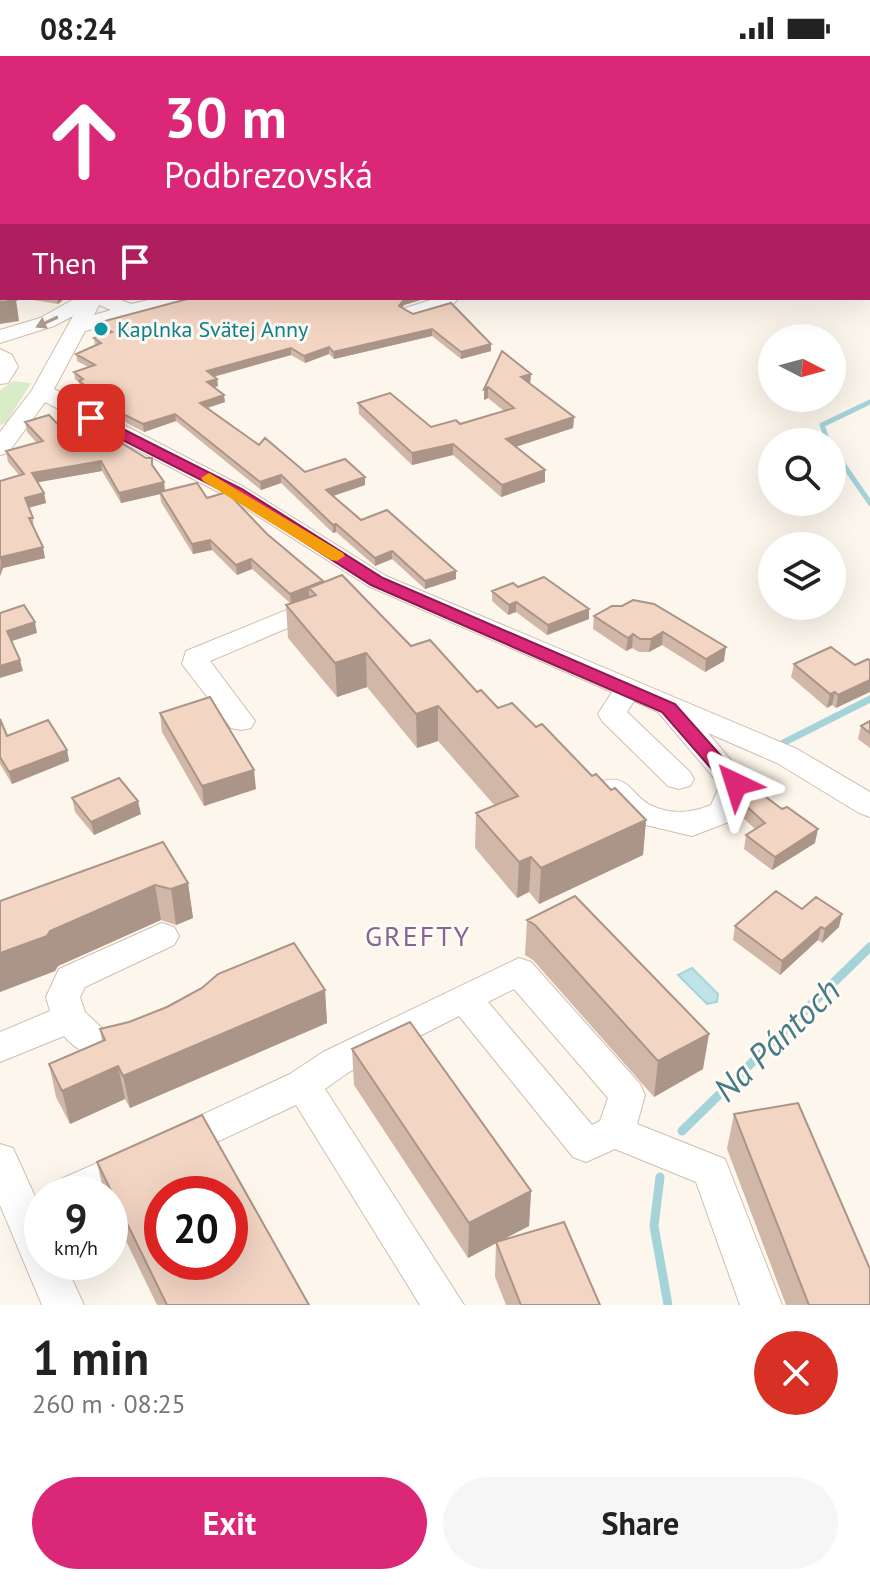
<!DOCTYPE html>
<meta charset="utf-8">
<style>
:root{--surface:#fff;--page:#f6f6f6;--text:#222;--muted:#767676;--accent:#db2777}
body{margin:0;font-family:"PT Sans",sans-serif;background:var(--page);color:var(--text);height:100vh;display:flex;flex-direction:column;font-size:30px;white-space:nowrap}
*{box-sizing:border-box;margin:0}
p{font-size:26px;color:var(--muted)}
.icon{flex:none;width:44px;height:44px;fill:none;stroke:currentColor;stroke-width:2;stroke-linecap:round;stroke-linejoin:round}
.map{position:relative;height:1249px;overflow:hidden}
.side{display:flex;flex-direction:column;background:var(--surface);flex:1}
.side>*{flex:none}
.hud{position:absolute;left:0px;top:0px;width:870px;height:244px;box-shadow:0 8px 32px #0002;background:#db2777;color:#fff;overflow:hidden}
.needle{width:52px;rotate:96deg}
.controls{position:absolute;left:758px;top:268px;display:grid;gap:16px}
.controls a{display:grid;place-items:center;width:88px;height:88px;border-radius:50%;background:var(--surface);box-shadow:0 8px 32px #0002;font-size:40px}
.speed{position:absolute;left:24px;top:1120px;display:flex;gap:16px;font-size:40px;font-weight:700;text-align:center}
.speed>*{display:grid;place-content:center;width:104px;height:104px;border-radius:50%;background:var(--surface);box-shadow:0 8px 32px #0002;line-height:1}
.speed small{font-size:20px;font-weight:400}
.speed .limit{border:12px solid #d22;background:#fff;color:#111}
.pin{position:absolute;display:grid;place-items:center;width:68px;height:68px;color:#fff;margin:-34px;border-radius:16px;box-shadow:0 4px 12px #0006}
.me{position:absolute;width:88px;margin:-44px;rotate:319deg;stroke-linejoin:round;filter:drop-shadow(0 0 6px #0008)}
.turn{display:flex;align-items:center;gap:28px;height:168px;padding:0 32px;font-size:36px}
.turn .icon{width:104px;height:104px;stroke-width:2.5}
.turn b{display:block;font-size:56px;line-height:68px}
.then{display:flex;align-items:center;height:76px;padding:0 32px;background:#0003;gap:16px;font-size:30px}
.round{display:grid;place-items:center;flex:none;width:84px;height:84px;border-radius:42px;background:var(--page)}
.headline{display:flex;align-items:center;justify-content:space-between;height:136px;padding:0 32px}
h1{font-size:48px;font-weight:700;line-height:60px}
.action{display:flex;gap:16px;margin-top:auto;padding:16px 32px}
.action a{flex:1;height:92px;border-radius:48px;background:var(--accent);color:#fff;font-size:32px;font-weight:700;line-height:92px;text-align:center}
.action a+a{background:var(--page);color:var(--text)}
.status{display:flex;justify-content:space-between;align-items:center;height:56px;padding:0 40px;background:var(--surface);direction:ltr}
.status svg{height:22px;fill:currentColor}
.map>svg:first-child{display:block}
.green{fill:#d8ecc9}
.water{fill:#bfe3e8;stroke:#a5d3da;stroke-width:2}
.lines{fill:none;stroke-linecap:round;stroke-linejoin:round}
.stream-far2{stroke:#a5d3da;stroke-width:5}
.stream-far1{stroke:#a5d3da;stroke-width:7}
.stream{stroke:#a5d3da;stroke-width:9}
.minor-casing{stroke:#d1beb0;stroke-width:2}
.minor{fill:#fff;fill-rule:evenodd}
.wall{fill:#d1b7a8}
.shaded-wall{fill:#aa9588}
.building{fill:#f3d5c3;stroke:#aa9588;stroke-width:2;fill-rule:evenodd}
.oneway{fill:#af9d94}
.route{fill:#db2777;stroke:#8e194d;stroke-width:2}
.slow{fill:#f59e0b}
.culture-dot{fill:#0f9aa8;stroke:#fffaf3;stroke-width:3}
.labels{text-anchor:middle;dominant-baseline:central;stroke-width:6;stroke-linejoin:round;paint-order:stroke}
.far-culture-label{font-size:22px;fill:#0d838f;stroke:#fffaf3;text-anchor:start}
.neighbourhood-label{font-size:28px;letter-spacing:2px;fill:#846695;stroke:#fffaf3}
.near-water-label{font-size:34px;font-style:italic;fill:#437c86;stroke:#fffaf3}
</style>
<div class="status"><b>08:24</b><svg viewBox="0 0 49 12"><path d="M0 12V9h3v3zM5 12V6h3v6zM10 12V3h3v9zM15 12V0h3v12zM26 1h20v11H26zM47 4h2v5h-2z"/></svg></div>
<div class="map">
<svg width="870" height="1249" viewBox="0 0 870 1249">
<rect width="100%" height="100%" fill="#fdf6ec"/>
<path class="green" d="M 14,325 L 31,327 L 6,367 L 0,369 L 0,334 Z"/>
<path class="water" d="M 692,912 L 718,938 L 717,946 L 707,948 L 678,919 Z"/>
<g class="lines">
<path class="stream-far2" d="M 828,386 L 822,369 L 870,346
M 832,392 L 870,447"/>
<path class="stream-far1" d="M 783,687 L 870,643"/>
<path class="stream" d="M 682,1075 L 870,891
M 660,1121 L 654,1170 L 668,1249"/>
<defs>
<path id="minor" d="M 76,242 L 116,242 L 131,248 L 157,242 L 194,242 L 191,246 L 85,275 L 54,333 L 244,431 L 386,520 L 797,693 L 870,736 L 870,761 L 859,757 L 777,707 L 708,677 L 751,728 L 734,764 L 692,780 L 629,765 L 599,732 L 603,725 C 629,718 631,739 650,749 C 670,759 692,757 711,749 L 720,729 L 658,656 L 634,645 L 627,656 L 690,716 L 694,723 L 690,730 L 679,733 L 668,730 L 602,665 L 598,658 L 612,636 L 368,530 L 228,441 L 45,346 L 8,397 L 0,399 L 0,376 L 32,334 L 73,260 L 54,270 L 0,287 L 0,274 L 40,262 ZM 99,249 L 111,254 L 94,259 Z
M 437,242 L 459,242 L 449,252 L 412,262 L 402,256 L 405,252 Z
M 0,293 L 12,299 L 18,311 L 8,327 L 0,328 Z
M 321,540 L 330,542 L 334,548 L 330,554 L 210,605 L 255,665 L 251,672 L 241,674 L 231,672 L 182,608 L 186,595 Z
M 162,867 L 174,871 L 179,880 L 174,889 L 85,931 L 80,941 L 85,956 L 104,974 L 132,966 L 145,970 L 150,980 L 145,990 C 114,1004 88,1008 64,980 L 0,1006 L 0,976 L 50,955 L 46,941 L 59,913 Z
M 519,902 L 531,906 L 640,1028 L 645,1039 L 637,1068 L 725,1103 L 782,1249 L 740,1249 L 696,1126 L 615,1093 L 586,1106 L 573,1101 L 459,960 L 349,1016 L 325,1033 L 464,1249 L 420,1249 L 296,1049 L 191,1098 L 178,1103 L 165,1098 L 159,1087 L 165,1076 L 290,1018 L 323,996 ZM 514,933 L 608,1042 L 600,1065 L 592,1069 L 488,946 Z
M 0,1088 L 13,1092 L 42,1156 L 42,1206 L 64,1206 L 84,1249 L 42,1249 L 0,1149 Z
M 136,1090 L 150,1094 L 155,1106 C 138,1142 83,1138 49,1138 L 54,1126 Z"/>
</defs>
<use href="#minor" class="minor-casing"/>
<use href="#minor" class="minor"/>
</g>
<path class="wall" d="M 21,242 L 65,242 L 58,248 Z
M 191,242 L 427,242 L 404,249 L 402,252 L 413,258 L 491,288 L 491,295 L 461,303 L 432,280 L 334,303 L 329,298 L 305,307 L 291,299 L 214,321 L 217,323 L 218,330 L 215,331 L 225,346 L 207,352 L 259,389 L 305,416 L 365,429 L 333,440 L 361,464 L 456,515 L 456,523 L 425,533 L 392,503 L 375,510 L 336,476 L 333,477 L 281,427 L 261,434 L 176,365 L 144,376 L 85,345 L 83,338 L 86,337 L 80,332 L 79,326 L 75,323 L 74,316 L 88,311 L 77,305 L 76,298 L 95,290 L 94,282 L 105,278 L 98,274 L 97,267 Z
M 531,318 L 530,328 L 574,361 L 573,372 L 516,391 L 545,414 L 545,426 L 501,441 L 453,399 L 412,409 L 359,358 L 358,347 L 431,371 L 460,368 L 504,355 L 488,342 L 484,344 L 484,333 Z
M 25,366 L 65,376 L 154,410 L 164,426 L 165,435 L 207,442 L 267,478 L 323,525 L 323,526 L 411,590 L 477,636 L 498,652 L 536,671 L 592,720 L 611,734 L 646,764 L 643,799 L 539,848 L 529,836 L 517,842 L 475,792 L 476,757 L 495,750 L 438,685 L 417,692 L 367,631 L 337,641 L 288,582 L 286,549 L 290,547 L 252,513 L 237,519 L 212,494 L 193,498 L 161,446 L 160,438 L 121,447 L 102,415 L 38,426 L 44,437 L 46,447 L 29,452 L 33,462 L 34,472 L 45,502 L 3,512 L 0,520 L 0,425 L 19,419 L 8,406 L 6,395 L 37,387 L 27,376 Z
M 518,531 L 589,553 L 589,563 L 547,579 L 516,556 L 508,559 L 492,545 L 492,535 Z
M 612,550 L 724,605 L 705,616 L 662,589 L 649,596 L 639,596 L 632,592 L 626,595 L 593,573 L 594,560 Z
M 794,608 L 855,609 L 836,652 L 832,649 L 827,652 L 791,621 Z
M 160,657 L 256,733 L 204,750 L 162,676 Z
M 0,663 L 7,680 L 67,694 L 69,705 L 12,728 L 0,708 Z
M 870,665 L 870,692 L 858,683 L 861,670 Z
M 72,742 L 141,758 L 94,779 L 75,756 Z
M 742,746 L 782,753 L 815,787 L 772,814 L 744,793 L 746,779 L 755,773 L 740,759 Z
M 163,786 L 188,827 L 193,862 L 176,869 L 161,864 L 58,910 L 55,915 L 0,936 L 0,845 Z
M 575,840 L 703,1013 L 654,1041 L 533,904 L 525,899 L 527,864 Z
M 802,853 L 839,871 L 822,887 L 818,884 L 780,919 L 733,884 L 735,870 Z
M 325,934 L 327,967 L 130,1052 L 125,1043 L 70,1068 L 56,1041 L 49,1008 L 102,985 L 100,973 Z
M 352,993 L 531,1135 L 529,1170 L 499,1185 L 600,1249 L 506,1249 L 495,1221 L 496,1187 L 468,1202 L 354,1029 Z
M 734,1058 L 870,1249 L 786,1249 L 727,1093 Z
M 97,1106 L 309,1249 L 157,1249 L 110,1152 L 110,1138 L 104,1138 Z"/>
<path class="shaded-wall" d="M 277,0 L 295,0 L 295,1 L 277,2 Z
M 57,242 L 65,242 L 58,248 Z
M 404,242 L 427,242 L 404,249 L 399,257 L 399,250 Z
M 16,244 L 19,265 L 0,268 L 0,246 Z
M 432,273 L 432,280 L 334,303 L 333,296 Z
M 491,288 L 491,295 L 461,303 L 461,296 Z
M 329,291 L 329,298 L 305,307 L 304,300 Z
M 291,292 L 291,299 L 208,322 L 207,315 Z
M 531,318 L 530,328 L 521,321 Z
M 217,323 L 218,330 L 208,333 L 207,326 Z
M 488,331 L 488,342 L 484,344 L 484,333 Z
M 224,339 L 225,346 L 201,354 L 200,347 Z
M 175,358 L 176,365 L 144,376 L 143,368 Z
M 574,361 L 573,372 L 506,394 L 506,383 Z
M 453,388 L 453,399 L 412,409 L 412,397 Z
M 101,405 L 102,415 L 34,427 L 32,417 Z
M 545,414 L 545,426 L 501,441 L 502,429 Z
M 281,419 L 281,427 L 261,434 L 260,426 Z
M 365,421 L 365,429 L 327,442 L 326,434 Z
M 164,426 L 165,437 L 121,447 L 119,437 Z
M 44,437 L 46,447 L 27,452 L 25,442 Z
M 336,468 L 336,476 L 333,477 L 333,469 Z
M 210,484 L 212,494 L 193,498 L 192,488 Z
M 43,491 L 45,502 L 3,512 L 0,520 L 1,501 Z
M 392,495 L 392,503 L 375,510 L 375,502 Z
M 251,503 L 252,513 L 237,519 L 236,509 Z
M 456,515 L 456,523 L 425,533 L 425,525 Z
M 323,525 L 323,535 L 309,532 L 309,541 L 291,548 L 290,538 Z
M 516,546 L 516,556 L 508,559 L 509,549 Z
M 589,553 L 589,563 L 547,579 L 548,569 Z
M 35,566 L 37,577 L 9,586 L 7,575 Z
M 663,576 L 662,589 L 649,596 L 651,583 Z
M 633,578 L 632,592 L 626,595 L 628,582 Z
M 726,591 L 724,605 L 705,616 L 706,603 Z
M 366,597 L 367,631 L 337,641 L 335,607 Z
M 20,604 L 23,615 L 0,622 L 0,610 Z
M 870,624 L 870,636 L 836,652 L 838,639 Z
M 835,636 L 832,649 L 827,652 L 830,638 Z
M 438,650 L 438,685 L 417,692 L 416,658 Z
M 67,694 L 69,705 L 12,728 L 9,716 Z
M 254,714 L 256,733 L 204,750 L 202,730 Z
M 138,745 L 141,758 L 94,779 L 91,766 Z
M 646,764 L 643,799 L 539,848 L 541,812 Z
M 818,773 L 815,787 L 772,814 L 775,801 Z
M 531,801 L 529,836 L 517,842 L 519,806 Z
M 188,827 L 193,862 L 176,869 L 171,833 Z
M 155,829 L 161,864 L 58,910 L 55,915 L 0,936 L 0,897 Z
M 842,858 L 839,871 L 822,887 L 825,873 Z
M 821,871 L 818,884 L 780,919 L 782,905 Z
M 325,934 L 327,967 L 130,1052 L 123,1020 Z
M 709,978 L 703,1013 L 654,1041 L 658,1005 Z
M 118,1010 L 125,1043 L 70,1068 L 62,1035 Z
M 531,1135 L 529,1170 L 468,1202 L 469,1167 Z"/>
<path class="building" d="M 0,0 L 279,0 L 282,2 L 2,2 L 2,126 L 0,125 Z
M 2,133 L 2,172 L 0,170 L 0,134 Z
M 2,186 L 2,224 L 0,224 L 0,188 Z
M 0,224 L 2,224 L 2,242 L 15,242 L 16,244 L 0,246 Z
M 191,242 L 405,242 L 399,250 L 413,258 L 451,247 L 491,288 L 461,296 L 432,273 L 333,296 L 329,291 L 304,300 L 291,292 L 207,315 L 217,323 L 207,326 L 224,339 L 200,347 L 259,389 L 265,382 L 305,416 L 345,403 L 365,421 L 326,434 L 361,464 L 387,454 L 456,515 L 425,525 L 392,495 L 375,502 L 336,468 L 333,469 L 281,419 L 260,426 L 175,358 L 143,368 L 83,338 L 92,335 L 79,325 L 83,323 L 74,316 L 95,309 L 76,298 L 101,287 L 94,282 L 112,276 L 97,267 Z
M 502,295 L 531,318 L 521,321 L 574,361 L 506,383 L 545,414 L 502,429 L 453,388 L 412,397 L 358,347 L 390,337 L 431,371 L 456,364 L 460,368 L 514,352 L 488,331 L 484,333 Z
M 49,359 L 65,376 L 92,369 L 146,402 L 152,402 L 152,409 L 164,426 L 119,437 L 101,405 L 32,417 L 44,437 L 25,442 L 33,462 L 29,462 L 43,491 L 1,501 L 0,503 L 0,425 L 24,418 L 6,395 L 43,385 L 25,366 Z
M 197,427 L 207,442 L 227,436 L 267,478 L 323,525 L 290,538 L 251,503 L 236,509 L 210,484 L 192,488 L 160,436 Z
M 342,519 L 411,590 L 430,584 L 477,636 L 481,634 L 498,652 L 512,647 L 536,671 L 542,668 L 592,720 L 596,718 L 611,734 L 615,732 L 646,764 L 541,812 L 531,801 L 519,806 L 476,757 L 518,740 L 438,650 L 416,658 L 366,597 L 335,607 L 286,549 L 316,539 L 309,532 Z
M 544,521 L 589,553 L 548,569 L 516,546 L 509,549 L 492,535 L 513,527 L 518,531 Z
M 633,544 L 654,548 L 726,591 L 706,603 L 663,576 L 651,583 L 640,583 L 633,578 L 628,582 L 594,560 L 612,550 L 622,550 Z
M 24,549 L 35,566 L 7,575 L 20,604 L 0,610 L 0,557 Z
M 831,591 L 855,609 L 868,603 L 870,605 L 870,624 L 838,639 L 835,636 L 830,638 L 794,608 Z
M 210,641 L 254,714 L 202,730 L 160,657 Z
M 0,663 L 7,680 L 48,664 L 67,694 L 9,716 L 0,701 Z
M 870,665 L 870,677 L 861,670 Z
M 119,722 L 138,745 L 91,766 L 72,742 Z
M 750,729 L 782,753 L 787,751 L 818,773 L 775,801 L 746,779 L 765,767 L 742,746 Z
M 163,786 L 188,827 L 171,833 L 155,829 L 50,875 L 47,880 L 0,897 L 0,845 Z
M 776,835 L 802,853 L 816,841 L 842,858 L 825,873 L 821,871 L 782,905 L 735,870 Z
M 575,840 L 709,978 L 658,1005 L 535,869 L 527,864 Z
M 294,887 L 325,934 L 123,1020 L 118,1010 L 62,1035 L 49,1008 L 105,984 L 100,973 L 129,966 L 167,951 L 202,932 L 218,918 Z
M 410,966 L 531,1135 L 469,1167 L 352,993 Z
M 798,1047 L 870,1213 L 870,1249 L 809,1249 L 734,1058 Z
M 202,1059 L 309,1249 L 167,1249 L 97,1106 ZM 162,1138 L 230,1138 L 230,1206 L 162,1206 Z
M 564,1166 L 600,1249 L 521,1249 L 496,1186 Z"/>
<defs><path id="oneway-solid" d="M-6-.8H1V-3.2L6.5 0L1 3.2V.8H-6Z" transform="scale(2)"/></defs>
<use class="oneway" href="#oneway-solid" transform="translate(47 266) rotate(155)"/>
<path class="route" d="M 91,357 L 242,433 L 383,522 L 675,648 L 746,728 L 736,735 L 729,733 L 662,656 L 371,529 L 231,439 L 85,365 L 83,362 Z"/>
<path class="slow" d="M 209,417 L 343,497 L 345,500 L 337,505 L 331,504 L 203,425 L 201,422 Z"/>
<circle class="culture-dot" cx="101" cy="273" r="8"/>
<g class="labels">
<g class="far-culture-label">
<text x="117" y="273">Kaplnka Svätej Anny</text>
</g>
<g class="neighbourhood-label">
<text x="418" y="879">GREFTY</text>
</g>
<g class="near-water-label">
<text transform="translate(776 983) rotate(-44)">Na Pántoch</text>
</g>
</g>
</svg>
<div class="controls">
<a><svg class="needle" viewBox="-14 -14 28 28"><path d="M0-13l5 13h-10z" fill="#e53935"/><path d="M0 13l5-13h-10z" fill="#767676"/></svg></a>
<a><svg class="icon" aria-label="search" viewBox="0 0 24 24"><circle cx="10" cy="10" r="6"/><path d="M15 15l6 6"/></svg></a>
<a><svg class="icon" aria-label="layers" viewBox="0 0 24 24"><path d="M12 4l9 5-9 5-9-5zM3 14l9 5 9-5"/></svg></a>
</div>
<div class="speed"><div>9<small>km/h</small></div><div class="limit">20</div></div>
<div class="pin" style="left:91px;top:362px;background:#d93025"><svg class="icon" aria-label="arrive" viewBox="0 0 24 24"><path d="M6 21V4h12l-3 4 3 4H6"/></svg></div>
<svg class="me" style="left:736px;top:728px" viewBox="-20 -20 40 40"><path d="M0-17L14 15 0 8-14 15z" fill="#db2777" stroke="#fff" stroke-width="4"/></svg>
<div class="hud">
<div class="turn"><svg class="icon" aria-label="ahead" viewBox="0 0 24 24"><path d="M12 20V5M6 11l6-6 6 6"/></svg><div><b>30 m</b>Podbrezovská</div></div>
<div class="then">Then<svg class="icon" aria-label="arrive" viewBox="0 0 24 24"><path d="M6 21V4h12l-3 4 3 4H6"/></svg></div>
</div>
</div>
<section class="side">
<div class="headline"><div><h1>1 min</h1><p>260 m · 08:25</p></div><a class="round" style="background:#d93025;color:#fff"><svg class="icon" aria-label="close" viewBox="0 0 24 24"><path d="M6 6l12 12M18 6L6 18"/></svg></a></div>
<div class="action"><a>Exit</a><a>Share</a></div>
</section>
